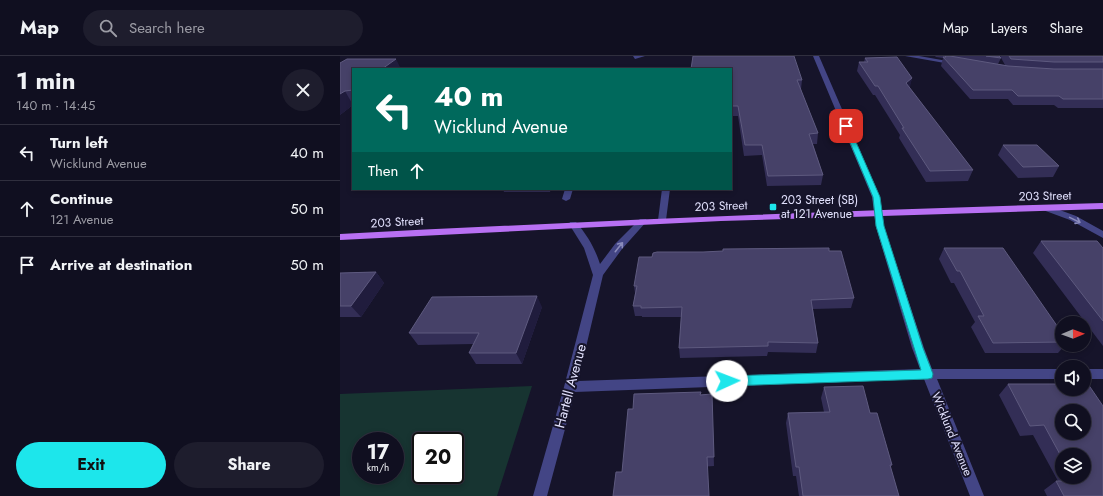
<!DOCTYPE html>
<meta charset="utf-8">
<style>
:root{--surface:#100f20;--page:#1e1d2d;--text:#f1f3f6;--muted:#9c9ca5;--line:#302f3e;--accent:#1de6eb}
body{margin:0;font-family:Jost,sans-serif;background:var(--page);color:var(--text);height:100vh;display:flex;flex-direction:column;font-size:15px;white-space:nowrap}
*{box-sizing:border-box;margin:0}
p{font-size:13px;color:var(--muted)}
.icon{flex:none;width:22px;height:22px;fill:none;stroke:currentColor;stroke-width:2;stroke-linecap:round;stroke-linejoin:round}
.map{position:relative;flex:1;overflow:hidden}
.side{display:flex;flex-direction:column;background:var(--surface);width:340px}
.side>*{flex:none}
.banner{position:absolute;left:12px;top:12px;width:380px;height:122px;border-radius:0px;box-shadow:0 2px 6px #0003,0 0 0 1px var(--line);background:#00695c;color:#fff;overflow:hidden}
.needle{width:26px;rotate:89deg}
.controls{position:absolute;left:715px;top:260px;display:grid;gap:8px}
.controls a{display:grid;place-items:center;width:36px;height:36px;border-radius:50%;background:var(--surface);box-shadow:0 2px 6px #0003,0 0 0 1px var(--line);font-size:20px}
.speed{position:absolute;left:12px;top:376px;display:flex;gap:8px;font-size:20px;font-weight:700;text-align:center}
.speed>*{display:grid;place-content:center;width:52px;height:52px;border-radius:50%;background:var(--surface);box-shadow:0 2px 6px #0003,0 0 0 1px var(--line);line-height:1}
.speed small{font-size:10px;font-weight:400}
.speed .limit{border:2px solid #111;border-radius:6px;background:#fff;color:#111}
.pin{position:absolute;display:grid;place-items:center;width:34px;height:34px;color:#fff;margin:-17px;border-radius:8px;box-shadow:0 2px 6px #0006}
.me{position:absolute;width:44px;margin:-22px;rotate:88deg;stroke-linejoin:round;filter:drop-shadow(0 0 3px #0008)}
.turn{display:flex;align-items:center;gap:14px;height:84px;padding:0 16px;font-size:18px}
.turn .icon{width:52px;height:52px;stroke-width:2.5}
.turn b{display:block;font-size:28px;line-height:34px}
.then{display:flex;align-items:center;height:38px;padding:0 16px;background:#0003;gap:8px;font-size:15px}
.round{display:grid;place-items:center;flex:none;width:42px;height:42px;border-radius:21px;background:var(--page)}
.headline{display:flex;align-items:center;justify-content:space-between;height:68px;padding:0 16px}
h1{font-size:24px;font-weight:700;line-height:30px}
.button{display:flex;gap:8px;margin-top:auto;padding:8px 16px}
.button a{flex:1;height:46px;border-radius:24px;background:var(--accent);color:#111;font-size:16px;font-weight:700;line-height:46px;text-align:center}
.button a+a{background:var(--page);color:var(--text)}
ul{padding:0;list-style:none}
li{display:flex;align-items:center;gap:12px;height:56px;padding:0 16px;border-top:1px solid var(--line)}
li div{flex:1}
li b{display:block;font-size:15px}
li em{font-style:normal}
header{display:flex;align-items:center;gap:24px;box-sizing:border-box;height:56px;padding:0 20px;background:var(--surface);border-bottom:1px solid var(--line)}
header strong{font-size:19px}
nav{display:flex;gap:22px;margin-inline-start:auto;font-size:14px}
.search{width:280px;height:36px;background:var(--page);display:flex;align-items:center;gap:10px;box-sizing:border-box;padding:0 14px;border-radius:22px;color:var(--muted);font-size:15px}
main{display:flex;flex:1;min-height:0}
.map>svg:first-child{display:block}
.green{fill:#173431;fill-rule:evenodd}
.lines{fill:none;stroke-linecap:round;stroke-linejoin:round}
.minor{fill:#434585;fill-rule:evenodd}
.major{fill:#b870f3;fill-rule:evenodd}
.wall{fill:#332e56;fill-rule:evenodd}
.shaded-wall{fill:#201c3d}
.building{fill:#464168;stroke:#5e5a7f;fill-rule:evenodd}
.oneway{stroke:#8a8bbb}
.route{fill:#1de6eb;stroke:#139699}
.poi-dot{fill:#1de6eb;stroke:#16142a;stroke-width:1.5}
.labels{text-anchor:middle;dominant-baseline:central;stroke-width:4;stroke-linejoin:round;paint-order:stroke}
.street-label{font-size:12px;fill:#e1e0fc;stroke:#16142a}
.poi-label{font-size:12px;fill:#e1e0fc;stroke:#16142a;text-anchor:start}
.near-street-label{font-size:14px;fill:#e1e0fc;stroke:#16142a}
</style>
<header>
<strong>Map</strong>
<div class="search"><svg class="icon" aria-label="search" viewBox="0 0 24 24"><circle cx="10" cy="10" r="6"/><path d="M15 15l6 6"/></svg>Search here</div>
<nav><a>Map</a><a>Layers</a><a>Share</a></nav>
</header>
<main>
<section class="side">
<div class="headline"><div><h1>1 min</h1><p>140 m · 14:45</p></div><a class="round"><svg class="icon" aria-label="close" viewBox="0 0 24 24"><path d="M6 6l12 12M18 6L6 18"/></svg></a></div>
<ul>
<li><svg class="icon" aria-label="left" viewBox="0 0 24 24"><path d="M17 20v-9H6M10 6l-5 5 5 5"/></svg><div><b>Turn left</b><p>Wicklund Avenue</p></div><em>40 m</em></li>
<li><svg class="icon" aria-label="ahead" viewBox="0 0 24 24"><path d="M12 20V5M6 11l6-6 6 6"/></svg><div><b>Continue</b><p>121 Avenue</p></div><em>50 m</em></li>
<li><svg class="icon" aria-label="arrive" viewBox="0 0 24 24"><path d="M6 21V4h12l-3 4 3 4H6"/></svg><div><b>Arrive at destination</b></div><em>50 m</em></li>
</ul>
<div class="button"><a>Exit</a><a>Share</a></div>
</section>
<div class="map">
<svg width="763" height="440" viewBox="0 0 763 440">
<rect width="100%" height="100%" fill="#16142a"/>
<path class="green" d="M 192,330 L 157,440 L 0,440 L 0,338 ZM 21,385 L 55,385 L 55,419 L 21,419 ZM 81,385 L 115,385 L 115,419 L 81,419 Z"/>
<g class="lines">
<path class="minor" d="M 293,0 L 305,0 L 295,3 Z
M 473,0 L 479,0 L 540,141 L 544,171 L 584,292 L 592,313 L 722,313 L 722,323 L 597,323 L 644,440 L 630,440 L 584,323 L 235,336 L 207,440 L 193,440 L 224,331 L 253,219 L 244,192 L 229,168 L 230,166 L 236,166 C 247,179 255,192 260,208 L 275,188 L 300,163 L 306,163 L 307,165 L 282,193 L 263,219 L 238,325 L 580,313 L 572,292 L 536,171 L 532,141 Z
M 565,0 L 579,0 L 619,7 L 616,9 Z
M 225,133 L 233,133 L 230,143 L 226,145 L 222,143 Z
M 322,133 L 330,133 L 326,164 L 322,167 L 318,164 Z
M 706,149 L 736,160 L 763,175 L 763,182 L 730,164 L 703,154 L 702,152 Z
M 744,313 L 763,313 L 763,323 L 744,323 Z"/>
<path class="major" d="M 763,147 L 763,153 L 381,165 L 0,184 L 0,178 C 254,165 508,154 763,147 Z"/>
</g>
<path class="wall" d="M 595,0 L 659,0 L 661,2 L 658,8 L 665,9 L 660,0 L 763,0 L 763,52 L 718,52 L 714,49 L 673,49 L 668,43 L 630,43 L 601,10 L 603,2 L 596,1 Z
M 525,2 L 572,22 L 569,32 L 633,114 L 628,125 L 586,126 L 559,82 L 560,79 L 535,39 L 533,39 L 517,15 L 519,6 L 524,6 Z
M 7,3 L 13,13 L 13,49 L 0,59 Z
M 391,13 L 462,24 L 461,33 L 461,34 L 478,77 L 477,88 L 473,88 L 483,119 L 481,129 L 427,130 L 422,99 L 404,100 L 398,60 L 391,60 Z
M 663,89 L 719,110 L 713,121 L 678,122 L 658,99 Z
M 163,133 L 223,133 L 211,133 L 210,136 L 164,136 Z
M 701,185 L 763,192 L 763,290 L 693,197 Z
M 604,192 L 722,277 L 722,289 L 725,289 L 718,297 L 645,297 L 631,271 L 635,266 L 614,227 L 611,227 L 599,203 Z
M 489,195 L 514,242 L 511,252 L 473,253 L 478,287 L 476,297 L 428,296 L 427,300 L 340,302 L 339,292 L 341,261 L 302,261 L 302,260 L 295,260 L 293,250 L 295,237 L 294,230 Z
M 36,216 L 44,227 L 21,261 L 0,261 L 0,217 Z
M 202,251 L 182,308 L 136,308 L 129,297 L 133,288 L 78,289 L 69,277 Z
M 668,328 L 722,328 L 763,440 L 707,440 L 704,434 L 716,425 L 718,425 L 693,379 L 680,380 L 659,339 ZM 722,399 L 744,421 L 722,421 Z
M 484,331 L 530,357 L 552,409 L 550,411 L 559,440 L 459,440 L 456,420 L 453,420 L 446,367 L 448,357 L 484,356 L 481,342 Z
M 372,338 L 374,410 L 282,416 L 361,339 Z"/>
<path class="shaded-wall" d="M 56,3 L 61,13 L 42,13 Z
M 572,22 L 570,31 L 563,37 L 566,27 Z
M 5,35 L 13,49 L 0,59 L 0,38 Z
M 36,216 L 44,227 L 21,261 L 11,250 Z
M 197,240 L 202,251 L 182,308 L 176,297 Z"/>
<path class="building" d="M 353,0 L 454,0 L 462,24 L 457,24 L 478,77 L 469,78 L 483,119 L 428,120 L 422,89 L 405,89 L 398,50 L 391,50 L 391,13 L 351,13 Z
M 605,0 L 610,0 L 668,10 L 714,13 L 763,13 L 763,43 L 723,43 L 719,40 L 678,40 L 672,34 L 633,34 L 603,1 L 606,1 Z
M 646,0 L 659,0 L 661,2 Z
M 669,0 L 763,0 L 763,6 L 714,6 L 671,3 Z
M 557,1 L 572,22 L 566,27 L 633,114 L 590,115 L 562,72 L 564,72 L 538,30 L 535,30 L 519,6 L 528,6 L 525,2 Z
M 7,3 L 56,3 L 42,13 L 13,13 L 13,34 L 5,35 L 0,38 L 0,7 Z
M 663,89 L 697,89 L 719,110 L 683,111 Z
M 701,185 L 757,185 L 763,192 L 763,265 Z
M 489,192 L 489,195 L 501,195 L 514,242 L 471,244 L 478,287 L 428,286 L 428,290 L 339,292 L 342,251 L 301,252 L 301,250 L 293,250 L 297,230 L 294,230 L 299,201 L 312,201 L 313,197 L 317,196 L 363,196 L 383,195 L 383,193 Z
M 604,192 L 663,192 L 722,277 L 722,286 L 653,287 L 638,260 L 644,260 L 620,215 L 617,215 Z
M 36,216 L 11,250 L 0,250 L 0,217 Z
M 197,240 L 176,297 L 129,297 L 139,277 L 69,277 L 92,241 Z
M 668,328 L 722,328 L 722,333 L 744,333 L 744,328 L 748,328 L 763,350 L 763,440 L 724,440 L 716,425 L 735,425 L 733,421 L 744,421 L 744,399 L 722,399 L 722,402 L 704,369 L 690,370 ZM 722,355 L 744,355 L 744,377 L 722,377 Z
M 523,330 L 530,357 L 537,357 L 552,409 L 550,409 L 559,440 L 463,440 L 459,411 L 456,411 L 448,357 L 490,356 L 484,331 Z
M 361,336 L 360,339 L 372,338 L 374,401 L 367,401 L 369,440 L 273,440 L 276,416 L 282,416 L 288,353 L 293,353 L 294,338 Z"/>
<defs><path id="oneway-shaft" d="M-6 0H5M1.5-3L5.5 0L1.5 3" fill="none" stroke-width="1.6" stroke-linecap="round" stroke-linejoin="round"/></defs>
<g class="oneway">
<use href="#oneway-shaft" transform="translate(735 164) rotate(26)"/>
<use href="#oneway-shaft" transform="translate(279 191) rotate(-51)"/>
</g>
<path class="route" d="M 504,69 L 509,70 L 540,141 L 544,170 L 583,292 L 593,318 L 592,322 L 588,323 L 387,330 L 383,329 L 381,325 L 383,322 L 387,320 L 581,314 L 536,170 L 533,141 L 503,70 Z"/>
<rect class="poi-dot" x="429" y="147" width="8" height="8" rx="2"/>
<g class="labels">
<g class="street-label">
<text transform="translate(705 140) rotate(-1)">203 Street</text>
<text transform="translate(381 150) rotate(-2)">203 Street</text>
<text transform="translate(57 166) rotate(-3)">203 Street</text>
<text transform="translate(612 378) rotate(68)">Wicklund Avenue</text>
</g>
<g class="poi-label">
<text x="441" y="144">203 Street (SB)<tspan x="441" dy="14">at 121 Avenue</tspan></text>
</g>
<g class="near-street-label">
<text transform="translate(230 330) rotate(-75)">Hartell Avenue</text>
</g>
</g>
</svg>
<div class="controls">
<a><svg class="needle" viewBox="-14 -14 28 28"><path d="M0-13l5 13h-10z" fill="#e53935"/><path d="M0 13l5-13h-10z" fill="#9c9ca5"/></svg></a>
<a><svg class="icon" aria-label="sound" viewBox="0 0 24 24"><path d="M4 9h4l5-4v14l-5-4H4zM17 9q2 3 0 6"/></svg></a>
<a><svg class="icon" aria-label="search" viewBox="0 0 24 24"><circle cx="10" cy="10" r="6"/><path d="M15 15l6 6"/></svg></a>
<a><svg class="icon" aria-label="layers" viewBox="0 0 24 24"><path d="M12 4l9 5-9 5-9-5zM3 14l9 5 9-5"/></svg></a>
</div>
<div class="speed"><div>17<small>km/h</small></div><div class="limit">20</div></div>
<div class="pin" style="left:506px;top:70px;background:#d93025"><svg class="icon" aria-label="arrive" viewBox="0 0 24 24"><path d="M6 21V4h12l-3 4 3 4H6"/></svg></div>
<svg class="me" style="left:387px;top:325px" viewBox="-20 -20 40 40"><circle r="19" fill="#fff"/><path d="M0-13L10 11 0 6-10 11z" fill="#1de6eb"/></svg>
<div class="banner">
<div class="turn"><svg class="icon" aria-label="left" viewBox="0 0 24 24"><path d="M17 20v-9H6M10 6l-5 5 5 5"/></svg><div><b>40 m</b>Wicklund Avenue</div></div>
<div class="then">Then<svg class="icon" aria-label="ahead" viewBox="0 0 24 24"><path d="M12 20V5M6 11l6-6 6 6"/></svg></div>
</div>
</div>
</main>
